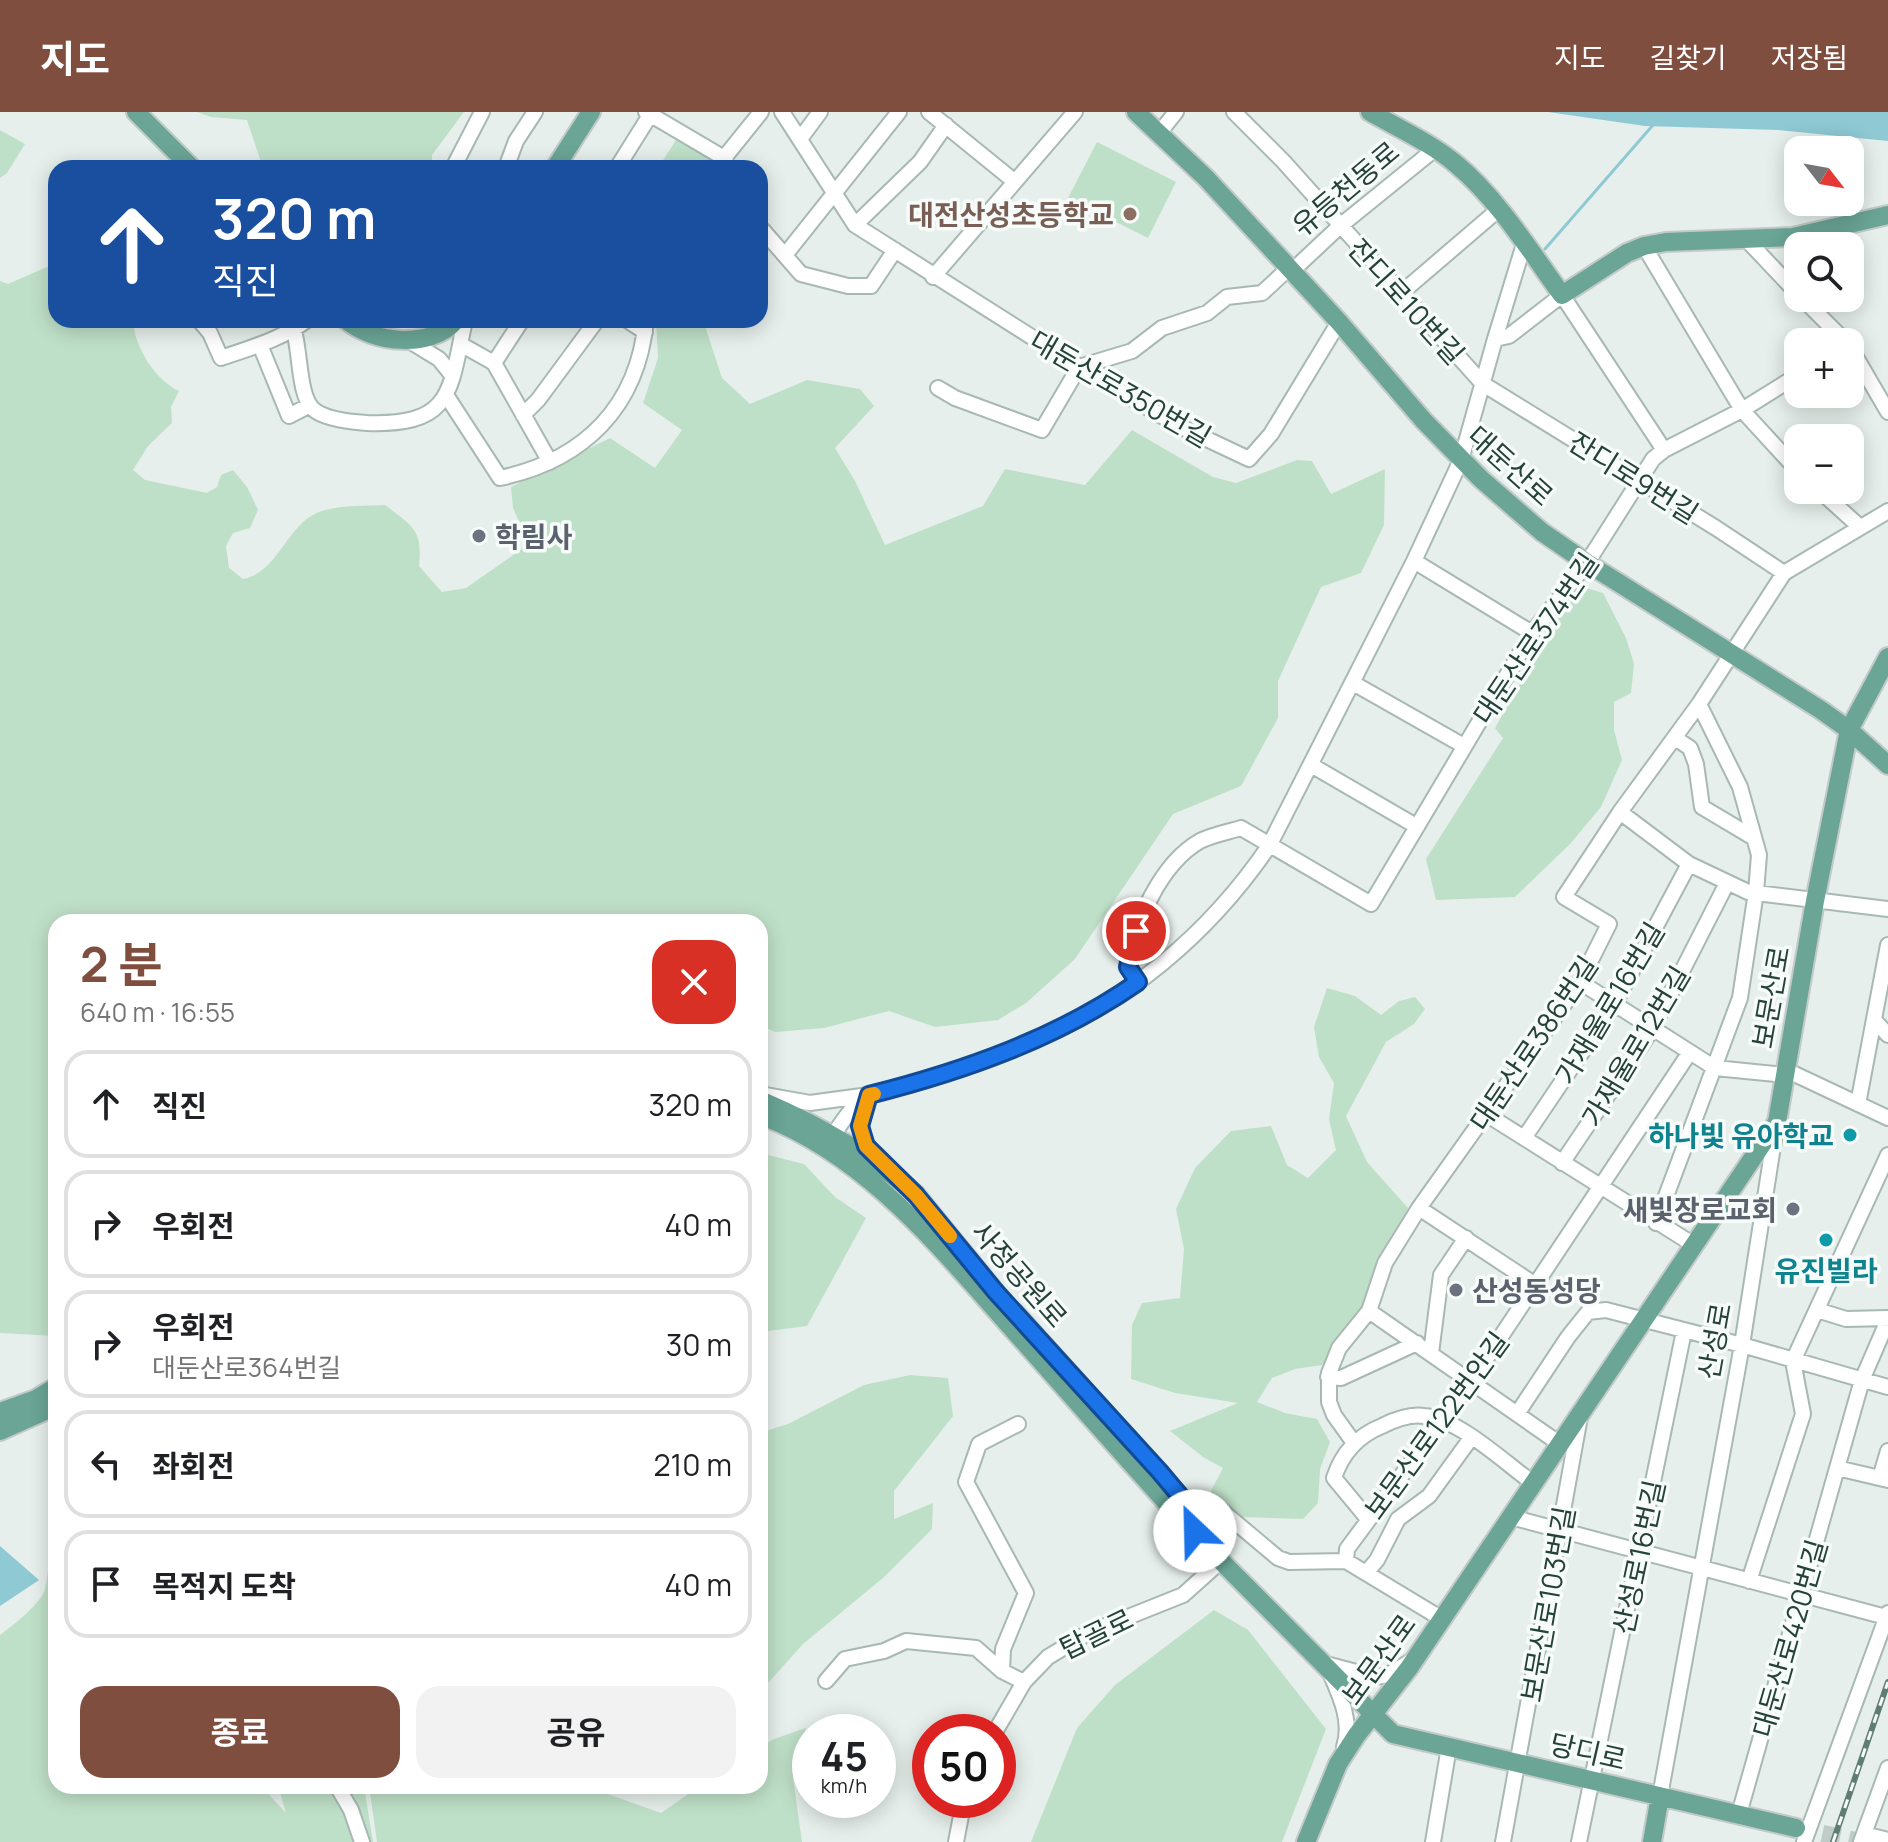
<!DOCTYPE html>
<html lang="ko">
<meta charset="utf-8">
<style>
:root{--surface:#fff;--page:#f2f2f2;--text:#202124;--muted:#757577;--line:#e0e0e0;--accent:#7f4e3f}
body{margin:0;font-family:Manrope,"Noto Sans KR",sans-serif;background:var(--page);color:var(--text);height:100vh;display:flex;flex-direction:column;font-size:30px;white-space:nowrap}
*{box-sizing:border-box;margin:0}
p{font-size:26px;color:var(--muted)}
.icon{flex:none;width:44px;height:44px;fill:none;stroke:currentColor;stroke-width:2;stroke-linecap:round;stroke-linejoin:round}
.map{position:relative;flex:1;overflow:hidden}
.details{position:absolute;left:48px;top:802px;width:720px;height:880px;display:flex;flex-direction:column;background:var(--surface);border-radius:24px;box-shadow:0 4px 20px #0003}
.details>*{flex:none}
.top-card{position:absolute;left:48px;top:48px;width:720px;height:168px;border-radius:24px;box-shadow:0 4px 20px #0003;background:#1a4fa0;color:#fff;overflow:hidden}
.needle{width:52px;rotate:121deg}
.fabs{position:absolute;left:1784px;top:24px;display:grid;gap:16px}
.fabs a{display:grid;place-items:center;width:80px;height:80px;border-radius:16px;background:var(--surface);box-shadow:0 4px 20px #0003;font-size:40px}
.speed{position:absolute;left:792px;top:1602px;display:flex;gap:16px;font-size:40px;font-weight:700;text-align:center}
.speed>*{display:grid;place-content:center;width:104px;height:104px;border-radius:50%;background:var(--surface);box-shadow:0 4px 20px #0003;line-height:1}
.speed small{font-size:20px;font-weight:400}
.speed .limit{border:12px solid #d22;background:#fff;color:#111}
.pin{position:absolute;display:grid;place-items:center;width:68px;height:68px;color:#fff;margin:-34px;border:4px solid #fff;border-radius:50%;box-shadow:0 2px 8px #0007}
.me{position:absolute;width:88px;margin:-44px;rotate:336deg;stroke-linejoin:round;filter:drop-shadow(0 0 6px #0008)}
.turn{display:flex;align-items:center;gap:28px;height:168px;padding:0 32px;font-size:36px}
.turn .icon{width:104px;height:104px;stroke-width:2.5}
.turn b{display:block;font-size:56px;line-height:68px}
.round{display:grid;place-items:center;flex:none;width:84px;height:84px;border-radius:24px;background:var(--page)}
.overview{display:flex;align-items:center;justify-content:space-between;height:136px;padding:0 32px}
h1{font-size:48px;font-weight:700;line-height:60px;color:var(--accent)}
.action{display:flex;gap:16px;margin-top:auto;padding:16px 32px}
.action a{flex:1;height:92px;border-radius:24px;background:var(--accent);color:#fff;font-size:32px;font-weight:700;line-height:92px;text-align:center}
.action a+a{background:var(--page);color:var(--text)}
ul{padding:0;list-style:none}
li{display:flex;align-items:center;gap:24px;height:108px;margin:0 16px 12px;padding:0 16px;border:4px solid var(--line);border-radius:24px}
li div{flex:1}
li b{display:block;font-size:30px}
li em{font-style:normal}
header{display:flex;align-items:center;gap:48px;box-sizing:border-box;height:112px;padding:0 40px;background:var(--accent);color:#fff}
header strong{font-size:38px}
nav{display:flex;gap:44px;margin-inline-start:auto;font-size:28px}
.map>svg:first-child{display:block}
.green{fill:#bfe0c8}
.water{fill:#8ec9d4}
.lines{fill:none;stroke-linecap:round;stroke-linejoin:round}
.stream{stroke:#8ec9d4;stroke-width:3}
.major-tunnel{stroke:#bfccc8;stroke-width:18;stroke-dasharray:18 9;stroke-linecap:butt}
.minor-casing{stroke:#a8b8b2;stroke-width:18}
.major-casing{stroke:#c2cac8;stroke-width:22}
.minor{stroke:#fff;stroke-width:14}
.major{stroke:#6aa596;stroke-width:18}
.rail-casing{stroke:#5f7d75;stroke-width:6}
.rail{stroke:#f7fbf9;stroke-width:3;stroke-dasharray:9;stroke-linecap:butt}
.route-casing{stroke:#114b97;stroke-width:20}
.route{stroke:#1a73e8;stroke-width:14}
.slow{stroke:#f59e0b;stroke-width:14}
.education-dot{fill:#8d6e63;stroke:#f7fbf9;stroke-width:3}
.worship-dot{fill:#6b7280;stroke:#f7fbf9;stroke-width:3}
.culture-dot{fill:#0f9aa8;stroke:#f7fbf9;stroke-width:3}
.labels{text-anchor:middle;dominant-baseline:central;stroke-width:7;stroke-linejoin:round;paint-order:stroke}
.street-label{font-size:28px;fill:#24423a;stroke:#f7fbf9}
.education-label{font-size:28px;font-weight:bold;fill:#785e54;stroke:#f7fbf9;text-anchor:end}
.worship-label{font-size:28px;font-weight:bold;fill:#5b616d;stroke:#f7fbf9;text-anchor:start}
.culture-label{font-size:28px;font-weight:bold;fill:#0d838f;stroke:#f7fbf9;text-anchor:end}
</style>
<header>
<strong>지도</strong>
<nav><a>지도</a><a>길찾기</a><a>저장됨</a></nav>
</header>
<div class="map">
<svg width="1888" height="1730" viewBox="0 0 1888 1730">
<rect width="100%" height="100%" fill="#e6efeb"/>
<path class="green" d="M 197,0 L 464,0 L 432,43 L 432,56 L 263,56 L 247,8 L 211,5 Z
M 0,18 L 25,32 L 7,61 L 0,66 Z
M 678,25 L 715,49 L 711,56 L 658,56 Z
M 1097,30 L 1176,70 L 1148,126 L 1068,86 Z
M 56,151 L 56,208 L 133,208 C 134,234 155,268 179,279 L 171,295 L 172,311 L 148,334 L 133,358 L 145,368 L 207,381 L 217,375 L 221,363 L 233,358 L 247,375 L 258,398 L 250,416 L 233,421 L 226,434 L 229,456 L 243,467 C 281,459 286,410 322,399 C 341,393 365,394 385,393 C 412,414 423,417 419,454 L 442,480 L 466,476 L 529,432 L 513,396 L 511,375 L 610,326 L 655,356 L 682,318 L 643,291 L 658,246 L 656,208 L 703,208 L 722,266 L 750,292 L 807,268 L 860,277 L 874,294 L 835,336 L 855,369 L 885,433 L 983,394 L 1005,357 L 1085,373 L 1132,318 L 1213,365 L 1236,371 L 1297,348 L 1312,349 L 1331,382 L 1385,357 L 1384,413 L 1361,461 L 1321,475 L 1278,569 L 1278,606 L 1241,674 L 1173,702 L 1075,847 L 1026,891 L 998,908 L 935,915 L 889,899 L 824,916 L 775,920 L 760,913 L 760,810 L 56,810 L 56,1224 L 0,1221 L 0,169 L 8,172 Z
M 1576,473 L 1603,481 L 1626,526 L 1634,552 L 1631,581 L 1614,590 L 1614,618 L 1622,648 L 1601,695 L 1570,732 L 1515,785 L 1436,788 L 1426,747 L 1503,626 L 1495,616 Z
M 1327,876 L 1355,884 L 1381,903 L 1399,889 L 1415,885 L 1425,897 L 1414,912 L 1386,930 L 1346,1004 L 1367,1050 L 1408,1096 L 1365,1199 L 1322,1253 L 1295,1257 L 1272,1266 L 1257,1290 L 1285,1301 L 1317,1307 L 1330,1330 L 1320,1357 L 1318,1391 L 1303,1407 L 1241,1405 L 1205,1390 L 1223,1356 L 1203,1345 L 1170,1319 L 1238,1291 L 1175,1281 L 1131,1267 L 1132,1213 L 1142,1191 L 1180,1186 L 1184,1137 L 1176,1097 L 1195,1056 L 1231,1019 L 1271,1014 L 1287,1053 L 1308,1066 L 1336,1038 L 1329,1007 L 1334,971 L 1319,945 L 1314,915 Z
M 760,1041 L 804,1052 L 835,1085 L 866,1106 L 807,1214 L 760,1220 Z
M 910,1263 L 948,1266 L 953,1304 L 894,1379 L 894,1407 L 933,1391 L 932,1417 L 883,1466 L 803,1532 L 760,1580 L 760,1321 L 788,1312 L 864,1273 Z
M 56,1420 L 56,1674 L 261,1674 L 286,1701 L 278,1674 L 364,1674 L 373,1730 L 0,1730 L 0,1523 C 12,1514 42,1491 45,1477 C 50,1457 47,1440 56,1420 Z
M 1214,1498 L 1248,1518 L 1326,1617 L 1282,1730 L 1031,1730 L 1077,1616 L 1115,1573 Z
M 806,1616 L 793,1666 L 802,1730 L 377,1730 L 369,1674 L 585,1674 L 661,1701 L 700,1674 L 760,1674 L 760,1635 L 774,1627 Z"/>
<path class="water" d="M 1548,0 L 1888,0 L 1888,29 L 1778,18 L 1645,14 Z
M 0,1434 L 39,1468 L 0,1494 Z"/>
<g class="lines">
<path class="stream" d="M 1545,137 L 1653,13"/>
<path class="major-tunnel" d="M 1796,1716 L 1860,1730"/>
<defs>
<path id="minor" d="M 646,0 L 724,46 L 729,56
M 782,0 L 855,113 L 1079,255 L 1177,313 L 1249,347 L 1271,322 L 1339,210
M 929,0 L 1014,69
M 1234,0 L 1283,49 L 1483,272 L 1716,416 L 1784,461
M 1160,20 L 1176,0
M 800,27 L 820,0
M 724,46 L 761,0
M 453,56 L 482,0
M 506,56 L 516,29 L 535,0
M 617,56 L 652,0
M 855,113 L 920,50 L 946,13
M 760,115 L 801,162 L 848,174 L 871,174 L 895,138
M 1745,126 L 1798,182
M 1644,134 L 1742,298 L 1798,359
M 785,143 L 899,0
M 1292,159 L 1340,114 L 1435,37
M 933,165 L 1075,0
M 1400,182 L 1498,98
M 1802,186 L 1846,230
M 199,208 L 210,221 L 221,246 C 250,236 282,227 307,208
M 291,208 C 301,231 297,282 313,297 C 324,307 352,310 367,311 C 453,314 450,279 465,208
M 627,208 L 645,220
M 1495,227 L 1524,132
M 408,228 L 439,247 L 452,263
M 260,233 L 289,304 L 310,293
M 462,233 L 494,251
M 1850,235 L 1888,300
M 494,251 L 550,350
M 494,251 L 522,208
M 938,276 L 955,286 L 1042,318 L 1079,255 L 1132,239 L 1162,216 L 1207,201 L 1227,185 L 1262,181 L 1289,156
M 446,283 L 500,366 C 584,348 638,295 646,208
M 523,303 L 538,288 L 597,208
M 1819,378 L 1860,415
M 1414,449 L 1532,521
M 1353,571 L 1464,634
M 1675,626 L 1690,636 L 1696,652 L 1702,695 L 1754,726
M 1311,653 L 1416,714
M 1620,700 L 1689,752 L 1748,780 L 1888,797
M 1138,870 L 1128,855 C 1134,812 1160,752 1200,729 C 1212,723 1228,720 1241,716 L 1371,792 L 1532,521 L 1587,451 L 1653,347 L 1664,338 L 1742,298 L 1798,263
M 1580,870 L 1715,956 L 1785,963
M 1874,908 L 1888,923
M 1786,958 L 1888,1006
M 760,982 L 810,991 L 869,983 C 860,1013 855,1022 878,1047
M 1858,992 L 1888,833
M 1486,1002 L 1694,1133
M 1524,1026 L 1615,891 L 1689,752
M 827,1031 C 840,1015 849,995 867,985 C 880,977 899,976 913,972 C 952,959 991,947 1028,931 C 1127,891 1209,822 1269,734 L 1414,449 L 1461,348 L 1495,227 L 1509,224 L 1562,183 L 1664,338
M 1562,1051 L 1653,916 L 1727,771
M 1419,1096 L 1534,1172
M 1656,1111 L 1740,886 L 1756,780 L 1759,743 L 1740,675 L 1699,592
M 1817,1198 L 1846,1207 L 1888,1206
M 1369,1199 L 1560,1332
M 1431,1241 L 1441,1163 L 1466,1126
M 1328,1265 L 1341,1266 L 1417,1231
M 1517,1302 L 1568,1225 L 1588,1200 L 1606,1198 L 1742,1233 L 1888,1275
M 1354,1331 L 1334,1303 L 1329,1290 L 1329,1261 L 1339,1236 L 1369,1199 L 1385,1151 L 1419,1096 L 1580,870 L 1609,812 L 1564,785 L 1620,700 L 1699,592 L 1784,461 L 1888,399
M 1837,1356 L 1888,1368
M 1880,1366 L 1888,1339
M 1511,1405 L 1886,1505
M 1368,1407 L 1334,1366 C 1342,1341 1357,1324 1382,1314 C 1394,1308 1410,1302 1424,1304 C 1458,1306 1505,1351 1533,1371
M 1195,1419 L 1222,1399 L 1278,1446 L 1289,1450 L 1346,1449 L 1442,1507
M 1346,1449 L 1347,1437 L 1470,1271 L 1690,940
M 1366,1461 L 1377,1448 L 1398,1407 L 1429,1384 L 1471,1326
M 1749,1469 L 1803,1302 L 1793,1249 L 1888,1043
M 1326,1552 L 1375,1565 L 1388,1563 L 1411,1549
M 1002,1559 L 1003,1537 L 1026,1481 L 966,1370 L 979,1332 L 1018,1312
M 1331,1563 C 1341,1586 1352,1610 1344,1635
M 826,1569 L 845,1547 L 884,1539 L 906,1529 L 976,1536 L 1002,1559 L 1024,1570
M 995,1620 L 1024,1570 L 1048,1545 L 1088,1521 L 1183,1483 L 1221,1449
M 337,1674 L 351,1698 L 362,1730
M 1660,1684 L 1742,1233 L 1776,1015
M 1741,1695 L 1862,1268 L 1888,1208
M 1864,1722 L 1888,1728
M 956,1730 L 964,1688
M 1433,1730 L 1449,1635
M 1503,1730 L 1580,1305
M 1579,1730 L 1684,1219
M 1804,1730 L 1888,1501
M 1861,1730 L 1888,1656"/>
<path id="major" d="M 136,0 L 192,56
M 1136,0 L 1206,66 L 1339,210 L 1424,309 L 1481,367 L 1542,420 L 1587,451 L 1821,598 L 1849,618 L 1888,653
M 1370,0 C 1398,16 1431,31 1456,52 C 1497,86 1531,140 1562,183 L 1627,141 L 1644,134 L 1666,130 L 1793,125 L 1888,103
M 555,56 L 591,0
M 346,208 C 373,231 430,238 456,208
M 760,988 C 816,1012 871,1042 916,1083 L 995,1180
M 760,1003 C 868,1043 942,1138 1016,1221 C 1071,1283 1126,1346 1182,1408 L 1195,1419 L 1221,1449 L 1393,1622 L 1796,1716
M 1015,1201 L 1191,1397 L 1195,1419
M 0,1300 L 36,1287 L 56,1275
M 0,1319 L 56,1294
M 1306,1730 L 1338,1652 L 1356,1624 L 1409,1556 L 1777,1010 L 1815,789 L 1849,618 L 1888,545
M 1652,1730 L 1660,1684"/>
</defs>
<use href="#minor" class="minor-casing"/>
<use href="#major" class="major-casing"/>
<use href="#minor" class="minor"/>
<use href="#major" class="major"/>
<defs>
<path id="rail" d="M 1833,1730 L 1888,1570"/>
</defs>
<use href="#rail" class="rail-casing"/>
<use href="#rail" class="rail"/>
</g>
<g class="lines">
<defs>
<path id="route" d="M 1136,819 L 1128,855 L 1138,870 C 1058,926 964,959 869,983 L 860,1014 L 866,1034 L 916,1083 L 995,1179 L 1160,1360 L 1191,1397 L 1195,1419"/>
</defs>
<use href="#route" class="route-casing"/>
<use href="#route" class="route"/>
<path class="slow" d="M 874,982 L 869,983 L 860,1014 L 866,1034 L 916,1083 L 950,1124"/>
</g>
<circle class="education-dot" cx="1130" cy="102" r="8"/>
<g class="worship-dot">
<circle cx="479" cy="424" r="8"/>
<circle cx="1793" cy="1097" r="8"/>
<circle cx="1456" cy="1178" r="8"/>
</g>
<g class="culture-dot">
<circle cx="1850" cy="1023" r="8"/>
<circle cx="1826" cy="1128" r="8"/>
</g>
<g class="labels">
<g class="street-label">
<text transform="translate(1345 76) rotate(-40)">유등천동로</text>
<text transform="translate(1407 189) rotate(48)">잔디로10번길</text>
<text transform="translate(1121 276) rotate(30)">대둔산로350번길</text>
<text transform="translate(1511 353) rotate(42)">대둔산로</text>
<text transform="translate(1634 365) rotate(32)">잔디로9번길</text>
<text transform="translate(1535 526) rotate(-56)">대둔산로374번길</text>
<text transform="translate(1770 885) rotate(-80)">보문산로</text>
<text transform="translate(1609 891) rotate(-59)">가재울로16번길</text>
<text transform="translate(1533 931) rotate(-56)">대둔산로386번길</text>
<text transform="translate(1635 934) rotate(-59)">가재울로12번길</text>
<text transform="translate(1020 1162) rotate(49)">사정공원로</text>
<text transform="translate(1714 1229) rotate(-80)">산성로</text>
<text transform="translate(1436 1313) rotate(-54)">보문산로122번안길</text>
<text transform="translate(1638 1445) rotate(-78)">산성로16번길</text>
<text transform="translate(1547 1492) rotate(-80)">보문산로103번길</text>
<text transform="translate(1096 1521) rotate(-26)">탑골로</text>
<text transform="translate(1789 1526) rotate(-74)">대둔산로420번길</text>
<text transform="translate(1378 1547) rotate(-54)">보문산로</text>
<text transform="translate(1588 1639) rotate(13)">당디로</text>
</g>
<g class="education-label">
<text x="1114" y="102">대전산성초등학교</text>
</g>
<g class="worship-label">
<text x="495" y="424">학림사</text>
<text x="1777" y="1097" text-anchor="end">새빛장로교회</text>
<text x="1472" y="1178">산성동성당</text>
</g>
<g class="culture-label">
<text x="1834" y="1023">하나빛 유아학교</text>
<text x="1826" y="1158" text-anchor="middle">유진빌라</text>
</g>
</g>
</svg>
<div class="fabs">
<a><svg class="needle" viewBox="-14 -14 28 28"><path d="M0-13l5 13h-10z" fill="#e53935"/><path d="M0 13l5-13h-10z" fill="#757577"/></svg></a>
<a><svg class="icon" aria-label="search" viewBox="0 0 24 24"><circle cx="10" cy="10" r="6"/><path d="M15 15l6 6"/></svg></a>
<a>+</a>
<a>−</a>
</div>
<div class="speed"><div>45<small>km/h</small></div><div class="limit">50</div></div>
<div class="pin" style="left:1136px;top:819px;background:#d93025"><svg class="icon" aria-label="arrive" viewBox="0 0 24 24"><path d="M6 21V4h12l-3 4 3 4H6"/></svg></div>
<svg class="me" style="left:1195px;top:1419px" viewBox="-20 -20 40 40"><circle r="19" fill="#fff"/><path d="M0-13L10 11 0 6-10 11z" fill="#1a73e8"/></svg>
<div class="top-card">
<div class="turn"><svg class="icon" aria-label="ahead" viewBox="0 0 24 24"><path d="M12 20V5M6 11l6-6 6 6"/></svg><div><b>320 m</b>직진</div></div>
</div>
<section class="details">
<div class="overview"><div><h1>2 분</h1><p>640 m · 16:55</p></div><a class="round" style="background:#d93025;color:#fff"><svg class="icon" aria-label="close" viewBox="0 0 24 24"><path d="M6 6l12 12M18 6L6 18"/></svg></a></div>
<ul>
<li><svg class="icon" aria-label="ahead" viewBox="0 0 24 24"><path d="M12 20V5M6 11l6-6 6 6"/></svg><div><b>직진</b></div><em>320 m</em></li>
<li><svg class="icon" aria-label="right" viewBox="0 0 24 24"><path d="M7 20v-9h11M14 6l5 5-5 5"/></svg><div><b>우회전</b></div><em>40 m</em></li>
<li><svg class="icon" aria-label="right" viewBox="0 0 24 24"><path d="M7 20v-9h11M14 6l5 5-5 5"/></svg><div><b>우회전</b><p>대둔산로364번길</p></div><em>30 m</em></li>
<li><svg class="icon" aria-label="left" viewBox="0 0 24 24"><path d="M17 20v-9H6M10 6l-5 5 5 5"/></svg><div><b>좌회전</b></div><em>210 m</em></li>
<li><svg class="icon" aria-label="arrive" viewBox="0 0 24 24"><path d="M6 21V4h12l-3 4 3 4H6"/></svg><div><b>목적지 도착</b></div><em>40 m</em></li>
</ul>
<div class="action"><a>종료</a><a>공유</a></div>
</section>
</div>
